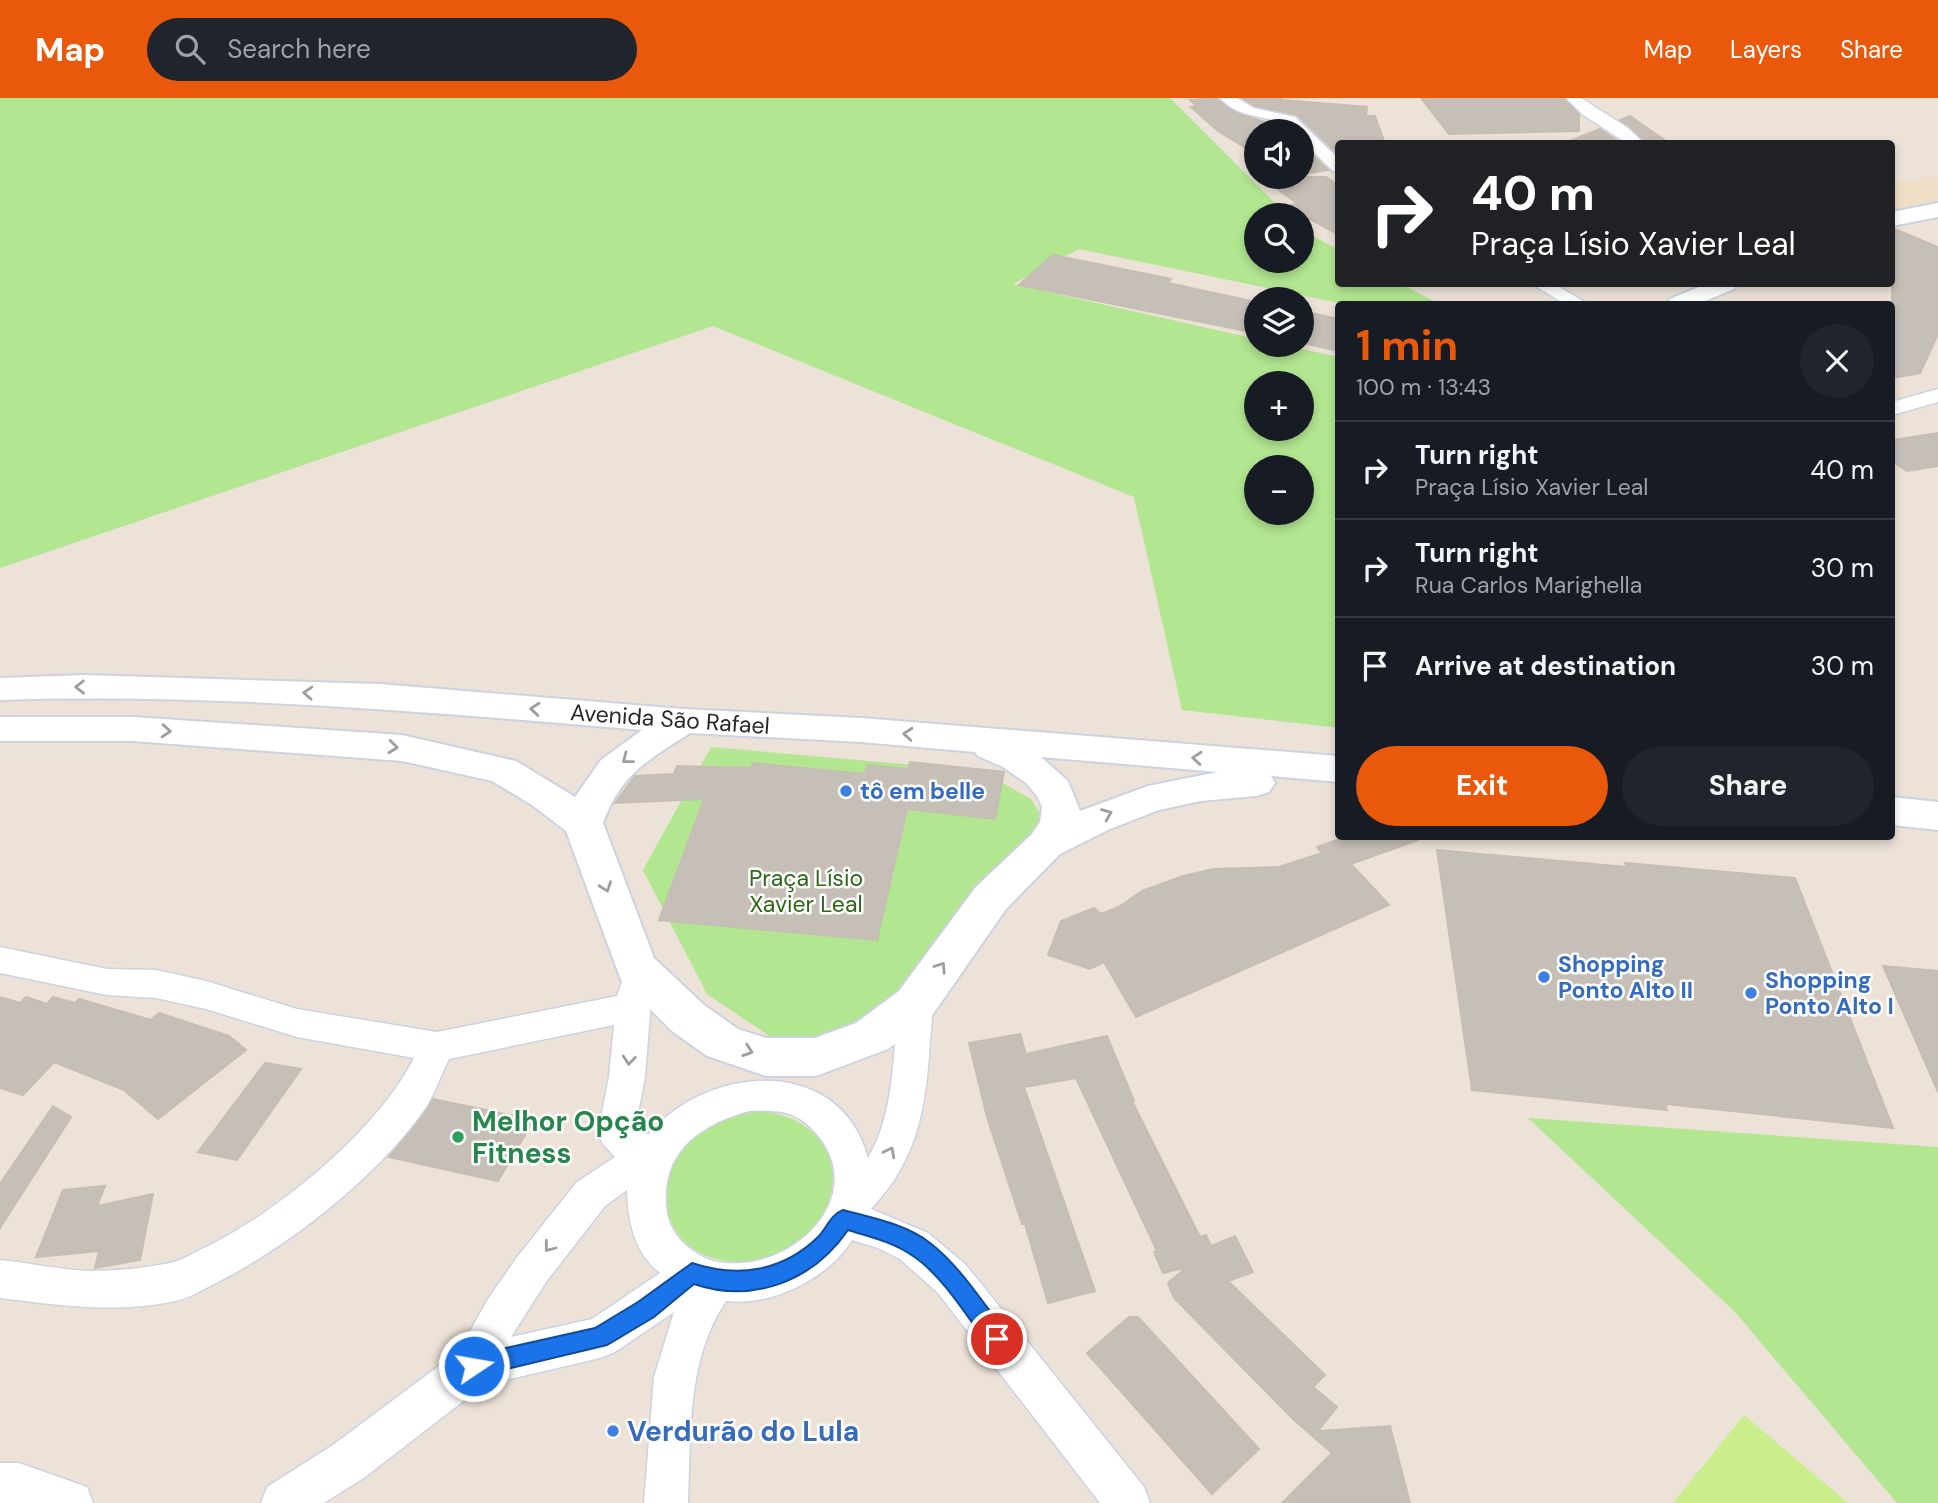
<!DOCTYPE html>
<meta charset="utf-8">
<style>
:root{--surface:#171b24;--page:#20242c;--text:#f1f3f6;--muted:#9ea1a6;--line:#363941;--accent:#ea580c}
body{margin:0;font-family:"DM Sans",sans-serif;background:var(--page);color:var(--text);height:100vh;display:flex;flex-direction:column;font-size:26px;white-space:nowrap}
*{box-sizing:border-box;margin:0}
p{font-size:23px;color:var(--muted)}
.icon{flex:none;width:38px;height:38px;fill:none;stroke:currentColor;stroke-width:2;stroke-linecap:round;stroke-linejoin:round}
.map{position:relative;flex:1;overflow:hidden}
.side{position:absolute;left:1335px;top:203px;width:560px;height:539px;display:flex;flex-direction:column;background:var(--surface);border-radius:7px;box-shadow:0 4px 10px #0003}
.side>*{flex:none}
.guide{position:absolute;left:1335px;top:42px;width:560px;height:147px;border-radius:7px;box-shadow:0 4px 10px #0003;background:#202124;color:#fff;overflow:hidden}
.fabs{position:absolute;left:1244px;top:21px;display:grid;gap:14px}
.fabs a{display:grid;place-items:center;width:70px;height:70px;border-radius:50%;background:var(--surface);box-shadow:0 4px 10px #0003;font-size:35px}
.pin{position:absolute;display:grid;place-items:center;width:60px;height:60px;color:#fff;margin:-30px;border:4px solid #fff;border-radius:50%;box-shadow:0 2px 7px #0007}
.me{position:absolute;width:77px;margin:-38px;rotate:78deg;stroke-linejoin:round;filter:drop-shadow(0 0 5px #0008)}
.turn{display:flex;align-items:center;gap:24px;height:147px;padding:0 21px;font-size:32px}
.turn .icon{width:91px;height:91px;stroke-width:2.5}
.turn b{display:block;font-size:49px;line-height:60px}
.round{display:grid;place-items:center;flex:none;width:74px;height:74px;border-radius:37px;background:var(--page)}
.head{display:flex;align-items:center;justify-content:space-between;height:119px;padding:0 21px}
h1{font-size:42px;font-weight:700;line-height:52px;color:var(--accent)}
.button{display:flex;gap:14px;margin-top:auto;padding:14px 21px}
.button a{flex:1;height:80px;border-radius:42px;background:var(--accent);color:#fff;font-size:28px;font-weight:700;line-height:80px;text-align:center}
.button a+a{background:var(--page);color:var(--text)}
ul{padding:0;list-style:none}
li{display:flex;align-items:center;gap:21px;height:98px;padding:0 21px;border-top:2px solid var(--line)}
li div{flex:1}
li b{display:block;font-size:26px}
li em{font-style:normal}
header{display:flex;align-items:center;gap:42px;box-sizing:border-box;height:98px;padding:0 35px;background:var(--accent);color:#fff}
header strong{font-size:33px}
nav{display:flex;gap:38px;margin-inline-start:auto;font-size:24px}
.search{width:490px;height:63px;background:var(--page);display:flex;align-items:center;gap:18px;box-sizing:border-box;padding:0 24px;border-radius:38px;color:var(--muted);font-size:26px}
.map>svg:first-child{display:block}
.education{fill:#efdfc6}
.green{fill:#b2e690;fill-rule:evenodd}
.pitch{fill:#caee8b}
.building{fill:#c6bfb8;stroke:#c7beb2;stroke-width:2}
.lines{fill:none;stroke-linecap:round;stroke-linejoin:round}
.minor-casing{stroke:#cdd2e2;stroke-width:3}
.tertiary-casing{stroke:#cdd2e2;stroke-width:4}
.secondary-casing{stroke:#cdd2e2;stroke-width:4}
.minor{fill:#fff;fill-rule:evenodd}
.tertiary{fill:#fff;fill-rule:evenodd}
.secondary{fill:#fff;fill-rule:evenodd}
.oneway{stroke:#9e9e9e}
.route{fill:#1a73e8;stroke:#114b97;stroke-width:2}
.shop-dot{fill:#3f7fe0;stroke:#fff;stroke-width:2.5}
.leisure-dot{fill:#2e9e5b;stroke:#fff;stroke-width:2.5}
.labels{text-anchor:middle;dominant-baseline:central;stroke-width:5;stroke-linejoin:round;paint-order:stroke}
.street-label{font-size:23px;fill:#282828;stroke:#fff}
.shop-label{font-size:23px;font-weight:bold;fill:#366cbe;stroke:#fff;text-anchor:start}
.park-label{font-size:23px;fill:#2b6815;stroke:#fff}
.near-leisure-label{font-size:28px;font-weight:bold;fill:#27864d;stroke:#fff;text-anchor:start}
.near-shop-label{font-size:28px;font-weight:bold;fill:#366cbe;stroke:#fff;text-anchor:start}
</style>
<header>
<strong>Map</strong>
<div class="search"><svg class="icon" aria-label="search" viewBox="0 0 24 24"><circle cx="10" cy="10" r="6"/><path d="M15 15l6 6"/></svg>Search here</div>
<nav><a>Map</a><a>Layers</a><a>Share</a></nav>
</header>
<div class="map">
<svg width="1938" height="1405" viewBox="0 0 1938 1405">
<rect width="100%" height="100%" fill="#ece2d8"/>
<path class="education" d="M 1938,78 L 1938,115 L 1892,125 L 1892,84 Z"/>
<path class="green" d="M 0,0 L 1170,0 L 1287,117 L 1256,117 L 1256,163 L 1302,163 L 1302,132 L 1339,152 L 1339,186 L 1401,186 L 1440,206 L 1344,206 L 1079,151 L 1013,186 L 1256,241 L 1256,247 L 1284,247 L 1339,259 L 1339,630 L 1182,612 L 1134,399 L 713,228 L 0,470 ZM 1256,285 L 1302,285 L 1302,331 L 1256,331 ZM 1256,369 L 1302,369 L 1302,415 L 1256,415 Z
M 711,649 L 981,673 L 1031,701 L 1046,725 L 896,901 L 839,941 L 777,943 L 707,896 L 643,772 Z
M 764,1013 C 882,1033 833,1168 735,1164 C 715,1163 695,1156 682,1141 C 646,1100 674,1044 717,1022 C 731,1015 748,1014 764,1013 Z
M 1528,1020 L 1938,1049 L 1938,1405 L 1897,1405 L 1735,1214 Z"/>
<path class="pitch" d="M 1744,1317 L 1848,1405 L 1673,1405 Z"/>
<path class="building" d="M 1215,0 L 1237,15 L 1286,31 L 1256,33 L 1256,56 L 1218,33 L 1191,9 L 1196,8 L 1190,2 Z
M 1242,0 L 1281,0 L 1282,2 L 1367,9 L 1366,18 L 1375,18 L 1385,46 L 1339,46 L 1339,57 L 1297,17 L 1255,8 Z
M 1421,0 L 1563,0 L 1579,16 L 1579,33 L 1449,36 Z
M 1630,18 L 1670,46 L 1647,46 L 1620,22 Z
M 1600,31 L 1622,46 L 1565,46 L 1565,45 Z
M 1302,47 L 1328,72 L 1302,76 Z
M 1299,79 L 1326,79 L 1339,88 L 1339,137 L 1286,108 L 1298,106 L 1268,84 Z
M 1892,130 L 1938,149 L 1938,236 L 1920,275 L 1892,280 Z
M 1053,157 L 1171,181 L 1168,185 L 1256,204 L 1256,235 L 1019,187 Z
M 1302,213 L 1339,221 L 1339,253 L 1302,245 Z
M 1938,335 L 1938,368 L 1907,373 L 1892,363 L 1892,342 Z
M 910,664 L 1004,674 L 995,721 L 907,711 L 877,842 L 659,822 L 704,701 L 615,705 L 635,678 L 674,676 L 677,668 L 751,670 L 753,665 L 865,676 L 867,667 L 908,671 Z
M 1348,738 L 1418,738 L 1418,742 L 1351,766 L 1389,807 L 1136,919 L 1104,864 L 1090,871 L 1048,857 L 1061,823 L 1094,810 L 1101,816 L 1119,809 L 1142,793 L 1183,778 L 1214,771 L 1279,769 L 1322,755 L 1317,749 Z
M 1437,752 L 1627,769 L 1625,765 L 1795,780 L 1893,1030 L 1665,1006 L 1667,1012 L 1472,992 Z
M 1883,868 L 1938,873 L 1938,994 Z
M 0,899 L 20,905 L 26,899 L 47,906 L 53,899 L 75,905 L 79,901 L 151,922 L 159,915 L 229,938 L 246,952 L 158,1021 L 124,992 L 54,964 L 23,997 L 0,990 Z
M 1020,936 L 1026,956 L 1107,938 L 1134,1003 L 1132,1003 L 1200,1139 L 1206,1137 L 1211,1148 L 1235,1138 L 1253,1174 L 1228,1183 L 1325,1277 L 1313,1289 L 1337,1309 L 1318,1333 L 1390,1328 L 1410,1405 L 1282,1405 L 1332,1355 L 1293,1321 L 1174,1200 L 1168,1185 L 1187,1169 L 1163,1175 L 1154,1154 L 1157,1153 L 1076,980 L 1024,989 L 1095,1193 L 1048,1205 L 1025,1126 L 1022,1126 L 987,1019 L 969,945 Z
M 265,965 L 301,971 L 237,1062 L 198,1054 Z
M 433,1001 L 534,1022 L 498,1083 L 389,1059 Z
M 53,1008 L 71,1019 L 0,1130 L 0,1086 Z
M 105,1088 L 97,1108 L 153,1096 L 140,1162 L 95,1170 L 99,1153 L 36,1159 L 63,1092 Z
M 1129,1219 L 1138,1219 L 1259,1351 L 1212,1396 L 1087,1255 Z"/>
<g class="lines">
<defs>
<path id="minor" d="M 1220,0 L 1237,0 L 1254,10 L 1295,19 L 1339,61 L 1339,75 L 1333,73 L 1302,43 L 1302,33 L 1293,33 C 1274,14 1243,25 1220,0 Z
M 1566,0 L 1581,0 L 1628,30 L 1645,46 L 1628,46 L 1582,16 Z
M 1532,186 L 1554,186 L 1588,206 L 1565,206 Z
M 1938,291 L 1938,304 L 1892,317 L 1892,304 Z
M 0,849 L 107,871 L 156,872 L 206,883 L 297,911 L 437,934 L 617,898 L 623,881 L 635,877 L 647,881 L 652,891 L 645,979 L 635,1030 L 640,1034 L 649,1036 C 708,966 840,956 868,1060 C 895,1014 893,957 898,906 L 903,896 L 915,892 L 927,896 C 935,911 931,927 930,943 C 926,1010 918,1061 871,1111 L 928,1135 L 966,1167 L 1144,1389 L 1150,1405 L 1100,1405 L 938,1195 L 900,1161 L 878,1150 L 852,1142 C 829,1180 771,1209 726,1203 C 686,1262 691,1337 688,1405 L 644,1405 L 654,1279 L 674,1214 L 615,1254 L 600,1260 L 484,1287 L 365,1379 L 324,1405 L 261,1405 L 267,1389 L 333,1347 L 459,1253 L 488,1201 L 518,1158 L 577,1084 L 615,1059 L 603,1046 L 598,1035 L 609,979 L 614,927 L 449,961 C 441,977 435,995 426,1009 C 379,1078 288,1149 214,1186 C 202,1192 189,1200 175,1203 C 117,1216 58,1207 0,1200 L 0,1162 C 30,1165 60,1172 90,1173 C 115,1173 145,1170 170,1165 C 181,1163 193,1155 204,1150 C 277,1115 378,1032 414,960 L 297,939 L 206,911 L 156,900 L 107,897 L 0,875 ZM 749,1013 C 761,1013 774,1012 786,1015 C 799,1018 812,1029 820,1040 C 864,1098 801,1162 741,1165 C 730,1166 715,1165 705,1160 C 682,1148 668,1133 666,1107 C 662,1053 701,1026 749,1013 ZM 627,1092 C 628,1123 634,1155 660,1175 L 592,1221 L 511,1239 L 546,1184 L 605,1108 Z
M 0,1365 L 19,1365 L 87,1389 L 93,1405 L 0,1405 Z"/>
<path id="tertiary" d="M 1938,105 L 1938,119 L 1892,128 L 1892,114 Z
M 1706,186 L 1737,186 L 1734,191 L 1698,206 L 1667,206 L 1670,201 Z"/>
<path id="secondary" d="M 85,577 L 380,586 L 683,611 L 861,620 L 1339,658 L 1339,684 L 1271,678 L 1275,685 L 1269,694 L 1256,698 L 1201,703 L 1159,712 L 1110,731 L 1060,756 L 1006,811 L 931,919 L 888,951 L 816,978 L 766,978 L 707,958 L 672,933 L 621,882 L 566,733 L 532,707 L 492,683 L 402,663 L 133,643 L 0,643 L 0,619 L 133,619 L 402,637 L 516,663 L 575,699 L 601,662 L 642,632 C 429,614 214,595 0,602 L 0,580 ZM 690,635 L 861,644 L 975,654 L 978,658 L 1003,669 L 1026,685 L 1037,698 L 1042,709 L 1040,724 L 1032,736 L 976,789 L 899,893 L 856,925 L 815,940 L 766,940 L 738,931 L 704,907 L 654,860 L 603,725 C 621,676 647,663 690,635 ZM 1041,659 L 1218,674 L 1148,688 L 1080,713 L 1068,683 Z
M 1892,699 L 1938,704 L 1938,732 L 1892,727 Z"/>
</defs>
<use href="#minor" class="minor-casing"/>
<use href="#tertiary" class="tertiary-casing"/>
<use href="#secondary" class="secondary-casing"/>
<use href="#minor" class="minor"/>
<use href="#tertiary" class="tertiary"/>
<use href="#secondary" class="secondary"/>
</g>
<defs><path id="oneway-chevron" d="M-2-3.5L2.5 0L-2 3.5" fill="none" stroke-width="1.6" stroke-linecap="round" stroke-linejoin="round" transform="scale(1.75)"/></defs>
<g class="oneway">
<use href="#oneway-chevron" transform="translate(80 589) rotate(179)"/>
<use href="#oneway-chevron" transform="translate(308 595) rotate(-177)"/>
<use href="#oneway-chevron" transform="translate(535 611) rotate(-175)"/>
<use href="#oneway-chevron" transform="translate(166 633) rotate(4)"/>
<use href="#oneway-chevron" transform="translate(908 636) rotate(-175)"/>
<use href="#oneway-chevron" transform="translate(393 649) rotate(6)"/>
<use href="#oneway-chevron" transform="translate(1197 660) rotate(-175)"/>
<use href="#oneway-chevron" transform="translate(627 661) rotate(142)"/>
<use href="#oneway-chevron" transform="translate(1107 716) rotate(-22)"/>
<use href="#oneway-chevron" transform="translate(606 789) rotate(70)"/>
<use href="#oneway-chevron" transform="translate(941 869) rotate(-56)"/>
<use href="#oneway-chevron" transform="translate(748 953) rotate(19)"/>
<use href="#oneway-chevron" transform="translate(629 962) rotate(96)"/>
<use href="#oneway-chevron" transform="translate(890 1054) rotate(-63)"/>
<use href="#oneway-chevron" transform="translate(549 1149) rotate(128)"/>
</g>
<path class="route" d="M 843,1112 C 872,1120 906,1126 930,1145 C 960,1168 982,1204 1005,1233 L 1008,1241 L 1005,1248 L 997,1252 L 989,1248 C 968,1220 942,1177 913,1158 C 893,1144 870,1139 848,1132 C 813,1183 753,1206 694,1186 L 654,1219 L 607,1247 L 474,1279 L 466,1276 L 462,1268 L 466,1260 L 474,1257 L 595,1230 L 638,1204 L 692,1165 C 737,1180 782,1174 818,1139 C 827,1130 830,1117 843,1112 Z"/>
<g class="shop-dot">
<circle cx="846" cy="693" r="7"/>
<circle cx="1544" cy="879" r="7"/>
<circle cx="1751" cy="895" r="7"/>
<circle cx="613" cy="1333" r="7"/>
</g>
<circle class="leisure-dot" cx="458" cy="1039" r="7"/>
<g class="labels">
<g class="street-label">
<text transform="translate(670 621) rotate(4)">Avenida São Rafael</text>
</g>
<g class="shop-label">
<text x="860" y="693">tô em belle</text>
<text x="1558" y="866">Shopping<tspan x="1558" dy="26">Ponto Alto II</tspan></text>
<text x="1765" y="882">Shopping<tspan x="1765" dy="26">Ponto Alto I</tspan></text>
</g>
<g class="park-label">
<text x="806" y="780">Praça Lísio<tspan x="806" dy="26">Xavier Leal</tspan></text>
</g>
<g class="near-leisure-label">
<text x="472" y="1023">Melhor Opção<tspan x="472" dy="32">Fitness</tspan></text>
</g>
<g class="near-shop-label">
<text x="627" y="1333">Verdurão do Lula</text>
</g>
</g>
</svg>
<div class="fabs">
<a><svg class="icon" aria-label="sound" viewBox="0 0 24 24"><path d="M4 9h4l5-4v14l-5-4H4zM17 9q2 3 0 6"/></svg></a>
<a><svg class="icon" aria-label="search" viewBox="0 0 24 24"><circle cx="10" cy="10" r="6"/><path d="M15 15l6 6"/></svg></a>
<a><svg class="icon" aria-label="layers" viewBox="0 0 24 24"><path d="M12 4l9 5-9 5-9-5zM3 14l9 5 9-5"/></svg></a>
<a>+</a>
<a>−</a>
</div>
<div class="pin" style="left:997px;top:1241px;background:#d93025"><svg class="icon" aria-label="arrive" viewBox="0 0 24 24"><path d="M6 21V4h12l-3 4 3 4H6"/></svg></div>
<svg class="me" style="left:474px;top:1268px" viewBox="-20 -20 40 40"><circle r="17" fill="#1a73e8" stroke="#fff" stroke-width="3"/><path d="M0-11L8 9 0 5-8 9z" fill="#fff"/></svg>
<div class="guide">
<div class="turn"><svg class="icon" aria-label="right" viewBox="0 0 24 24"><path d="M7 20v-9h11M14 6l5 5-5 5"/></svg><div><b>40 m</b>Praça Lísio Xavier Leal</div></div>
</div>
<section class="side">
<div class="head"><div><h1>1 min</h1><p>100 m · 13:43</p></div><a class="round"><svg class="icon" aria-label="close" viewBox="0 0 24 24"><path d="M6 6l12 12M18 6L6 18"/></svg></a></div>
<ul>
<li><svg class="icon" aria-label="right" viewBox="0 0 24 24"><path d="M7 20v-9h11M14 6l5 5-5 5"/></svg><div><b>Turn right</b><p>Praça Lísio Xavier Leal</p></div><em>40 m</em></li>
<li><svg class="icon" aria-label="right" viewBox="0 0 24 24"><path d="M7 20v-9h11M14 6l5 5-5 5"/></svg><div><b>Turn right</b><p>Rua Carlos Marighella</p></div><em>30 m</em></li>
<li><svg class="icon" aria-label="arrive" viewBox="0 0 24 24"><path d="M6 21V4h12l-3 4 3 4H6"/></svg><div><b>Arrive at destination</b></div><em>30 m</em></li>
</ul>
<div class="button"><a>Exit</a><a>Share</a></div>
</section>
</div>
